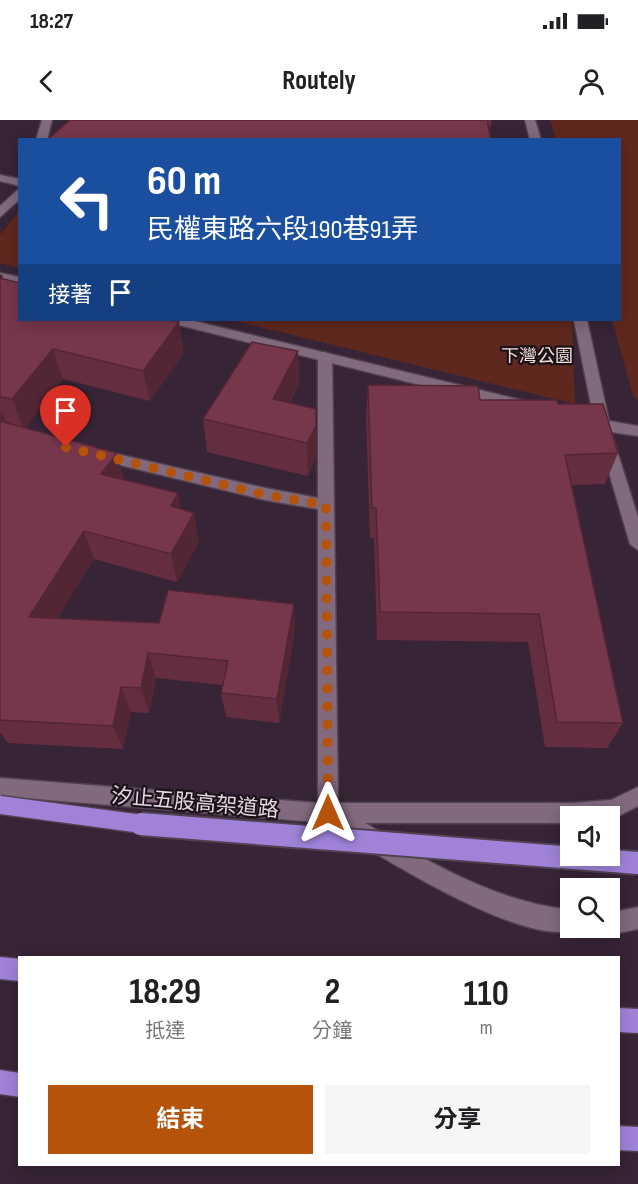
<!DOCTYPE html>
<html lang="zh-TW">
<meta charset="utf-8">
<style>
:root{--surface:#fff;--page:#f6f6f6;--text:#202124;--muted:#757577;--accent:#b45309}
body{margin:0;font-family:"Sofia Sans Condensed","Noto Sans TC",sans-serif;background:var(--page);color:var(--text);height:100vh;display:flex;flex-direction:column;font-size:22px;white-space:nowrap}
*{box-sizing:border-box;margin:0}
p{font-size:20px;color:var(--muted)}
.icon{flex:none;width:33px;height:33px;fill:none;stroke:currentColor;stroke-width:2;stroke-linecap:round;stroke-linejoin:round}
.map{position:relative;flex:1;overflow:hidden}
.drawer{position:absolute;left:18px;top:836px;width:602px;height:210px;display:flex;flex-direction:column;background:var(--surface);border-radius:0px;box-shadow:0 3px 15px #0003}
.drawer>*{flex:none}
.guide{position:absolute;left:18px;top:18px;width:603px;height:183px;border-radius:0px;box-shadow:0 3px 15px #0003;background:#1a4fa0;color:#fff;overflow:hidden}
.controls{position:absolute;left:560px;top:686px;display:grid;gap:12px}
.controls a{display:grid;place-items:center;width:60px;height:60px;border-radius:0px;background:var(--surface);box-shadow:0 3px 15px #0003;font-size:30px}
.pin{position:absolute;display:grid;place-items:center;width:51px;height:51px;color:#fff;margin:-62px -26px;border-radius:50% 50% 50% 0;rotate:-45deg;box-shadow:0 0 6px #0007}
.pin .icon{rotate:45deg}
.me{position:absolute;width:66px;margin:-33px;rotate:0deg;stroke-linejoin:round;filter:drop-shadow(0 0 4px #0008)}
.turn{display:flex;align-items:center;gap:21px;height:126px;padding:0 30px;font-size:27px}
.turn .icon{width:78px;height:78px;stroke-width:2.5}
.turn b{display:block;font-size:42px;line-height:51px}
.then{display:flex;align-items:center;height:57px;padding:0 30px;background:#0003;gap:12px;font-size:22px}
.eta{display:flex;justify-content:space-evenly;align-items:center;height:102px;text-align:center}
.eta b{font-size:36px;font-weight:700;line-height:42px}
.cta{display:flex;gap:12px;margin-top:auto;padding:12px 30px}
.cta a{flex:1;height:69px;border-radius:0px;background:var(--accent);color:#fff;font-size:24px;font-weight:700;line-height:69px;text-align:center}
.cta a+a{background:var(--page);color:var(--text)}
.status{display:flex;justify-content:space-between;align-items:center;height:42px;padding:0 30px;background:var(--surface);direction:ltr}
.status svg{height:16px;fill:currentColor}
header{display:flex;justify-content:space-between;align-items:center;height:78px;padding:0 30px;background:var(--surface);font-size:27px;font-weight:700}
.map>svg:first-child{display:block}
.green{fill:#5f281e}
.lines{fill:none;stroke-linecap:round;stroke-linejoin:round}
.lane-casing{stroke:#514250;stroke-width:3}
.street-casing{stroke:#514250;stroke-width:3}
.highway-casing{stroke:#514250;stroke-width:3}
.lane{fill:#816a7e;fill-rule:evenodd}
.street{fill:#816a7e;fill-rule:evenodd}
.highway{fill:#a083d9;fill-rule:evenodd}
.highway-bridge-far1-casing{stroke:#514250;stroke-width:21;stroke-linecap:butt}
.highway-bridge-casing{stroke:#514250;stroke-width:26;stroke-linecap:butt}
.highway-bridge-far1{stroke:#a083d9;stroke-width:18}
.highway-bridge{stroke:#a083d9;stroke-width:22}
.wall{fill:#652e40}
.shaded-wall{fill:#532634}
.building{fill:#76364b;stroke:#532634;stroke-width:1.5}
.route{stroke:#b45309;stroke-width:10;stroke-dasharray:0 18}
.labels{text-anchor:middle;dominant-baseline:central;stroke-width:4.5;stroke-linejoin:round;paint-order:stroke}
.far-park-label{font-size:18px;fill:#f3ded9;stroke:#1a1119}
.street-label{font-size:21px;fill:#e4d7e2;stroke:#1a1119}
</style>
<div class="status"><b>18:27</b><svg viewBox="0 0 49 12"><path d="M0 12V9h3v3zM5 12V6h3v6zM10 12V3h3v9zM15 12V0h3v12zM26 1h20v11H26zM47 4h2v5h-2z"/></svg></div>
<header><svg class="icon" aria-label="back" viewBox="0 0 24 24"><path d="M15 5l-7 7 7 7"/></svg>Routely<svg class="icon" aria-label="person" viewBox="0 0 24 24"><circle cx="12" cy="8" r="4"/><path d="M4 21q1-7 8-7t8 7"/></svg></header>
<div class="map">
<svg width="638" height="1064" viewBox="0 0 638 1064">
<rect width="100%" height="100%" fill="#372436"/>
<path class="green" d="M 550,0 L 638,0 L 638,280 L 633,276 L 612,200 L 620,200 L 620,20 L 556,19 Z
M 19,91 L 19,148 L 0,143 L 0,115 Z
M 231,200 L 572,200 L 575,284 Z"/>
<g class="lines">
<defs>
<path id="lane" d="M 0,55 L 20,59 L 20,66 L 0,61 Z
M 0,153 L 20,157 L 20,165 L 0,161 Z
M 169,200 L 190,200 L 525,281 L 532,286 L 525,291 L 175,204 Z
M 328,683 C 352,693 374,709 396,722 C 452,755 505,782 570,790 L 570,807 L 578,809 C 525,831 369,729 321,700 L 318,693 L 321,686 Z
M 638,787 L 638,809 L 609,815 L 601,812 L 599,807 L 609,807 L 609,793 Z"/>
<path id="street" d="M 42,0 L 52,0 L 47,20 L 36,20 Z
M 525,0 L 535,0 L 541,20 L 530,20 Z
M 20,68 L 20,79 L 0,97 L 0,86 Z
M 574,200 L 587,200 L 609,301 L 638,306 L 638,316 L 611,312 L 638,397 L 638,430 L 630,424 L 595,305 Z
M 325,232 L 332,236 L 338,683 L 573,683 L 611,680 L 638,667 L 638,686 L 613,699 L 609,699 L 609,696 L 570,696 L 570,703 L 328,703 L 0,676 L 0,658 L 318,683 L 318,389 L 265,380 L 95,339 L 87,334 L 95,329 L 265,368 L 318,378 L 318,236 Z"/>
<path id="highway" d="M 0,837 L 20,839 L 20,861 L 0,859 Z
M 618,888 L 638,889 L 638,913 L 618,912 Z
M 0,950 L 20,953 L 20,977 L 0,974 Z
M 618,1006 L 638,1007 L 638,1031 L 618,1030 Z"/>
</defs>
<use href="#lane" class="lane-casing"/>
<use href="#street" class="street-casing"/>
<use href="#highway" class="highway-casing"/>
<use href="#lane" class="lane"/>
<use href="#street" class="street"/>
<use href="#highway" class="highway"/>
<defs>
<path id="highway-bridge-far1" d="M 0,685 L 157,706"/>
<path id="highway-bridge" d="M 141,704 L 638,743"/>
</defs>
<use href="#highway-bridge-far1" class="highway-bridge-far1-casing"/>
<use href="#highway-bridge" class="highway-bridge-casing"/>
<use href="#highway-bridge-far1" class="highway-bridge-far1"/>
<use href="#highway-bridge" class="highway-bridge"/>
</g>
<path class="wall" d="M 70,0 L 492,0 L 491,7 Z
M 0,155 L 2,156 L 3,159 L 184,233 L 150,281 L 63,259 L 25,308 L 181,389 L 199,422 L 177,462 L 94,439 L 57,499 L 159,503 L 294,484 L 295,510 L 279,603 L 226,597 L 221,573 L 223,565 L 156,558 L 149,593 L 131,592 L 123,629 L 8,623 L 0,612 Z
M 298,231 L 299,264 L 290,283 L 316,338 L 308,356 L 207,332 L 203,299 Z
M 368,265 L 480,280 L 558,284 L 618,333 L 605,364 L 572,365 L 623,603 L 607,628 L 545,627 L 528,522 L 377,520 L 374,418 L 370,418 L 366,297 Z"/>
<path class="shaded-wall" d="M 179,202 L 184,233 L 150,281 L 143,251 Z
M 53,229 L 63,259 L 24,309 L 12,279 Z
M 298,231 L 299,264 L 275,312 L 273,279 Z
M 316,289 L 316,338 L 308,356 L 307,323 Z
M 2,292 L 14,322 L 0,310 L 0,294 Z
M 117,333 L 125,363 L 101,354 Z
M 178,373 L 184,402 L 171,386 Z
M 194,393 L 199,422 L 177,462 L 171,434 Z
M 84,411 L 94,439 L 42,524 L 29,497 Z
M 294,484 L 295,510 L 279,603 L 277,579 Z
M 148,533 L 156,558 L 149,593 L 141,568 Z
M 121,567 L 131,592 L 123,629 L 113,606 Z"/>
<path class="building" d="M 70,0 L 487,0 L 491,20 L 48,19 Z
M 0,155 L 2,156 L 0,158 L 20,163 L 20,200 L 168,200 L 179,202 L 143,251 L 53,229 L 12,279 L 0,277 Z
M 252,222 L 298,231 L 273,279 L 316,289 L 316,306 L 307,323 L 203,299 Z
M 368,265 L 478,266 L 480,280 L 557,280 L 558,284 L 603,284 L 618,333 L 565,335 L 623,603 L 557,602 L 539,494 L 380,492 L 376,388 L 372,388 Z
M 0,301 L 117,333 L 101,354 L 178,373 L 171,386 L 194,393 L 171,434 L 84,411 L 29,497 L 159,503 L 168,470 L 294,484 L 277,579 L 221,573 L 228,541 L 148,533 L 141,568 L 121,567 L 113,606 L 0,600 Z"/>
<g class="lines">
<path class="route" d="M 66,327 L 266,375 L 326,385 L 328,693"/>
</g>
<g class="labels">
<g class="far-park-label">
<text x="537" y="236">下灣公園</text>
</g>
<g class="street-label">
<text transform="translate(195 683) rotate(5)">汐止五股高架道路</text>
</g>
</g>
</svg>
<div class="controls">
<a><svg class="icon" aria-label="sound" viewBox="0 0 24 24"><path d="M4 9h4l5-4v14l-5-4H4zM17 9q2 3 0 6"/></svg></a>
<a><svg class="icon" aria-label="search" viewBox="0 0 24 24"><circle cx="10" cy="10" r="6"/><path d="M15 15l6 6"/></svg></a>
</div>
<div class="pin" style="left:66px;top:327px;background:#d93025"><svg class="icon" aria-label="arrive" viewBox="0 0 24 24"><path d="M6 21V4h12l-3 4 3 4H6"/></svg></div>
<svg class="me" style="left:328px;top:693px" viewBox="-20 -20 40 40"><path d="M0-17L14 15 0 8-14 15z" fill="#b45309" stroke="#fff" stroke-width="4"/></svg>
<div class="guide">
<div class="turn"><svg class="icon" aria-label="left" viewBox="0 0 24 24"><path d="M17 20v-9H6M10 6l-5 5 5 5"/></svg><div><b>60 m</b>民權東路六段190巷91弄</div></div>
<div class="then">接著<svg class="icon" aria-label="arrive" viewBox="0 0 24 24"><path d="M6 21V4h12l-3 4 3 4H6"/></svg></div>
</div>
<section class="drawer">
<div class="eta">
<div><b>18:29</b><p>抵達</p></div>
<div><b>2</b><p>分鐘</p></div>
<div><b>110</b><p>m</p></div>
</div>
<div class="cta"><a>結束</a><a>分享</a></div>
</section>
</div>
